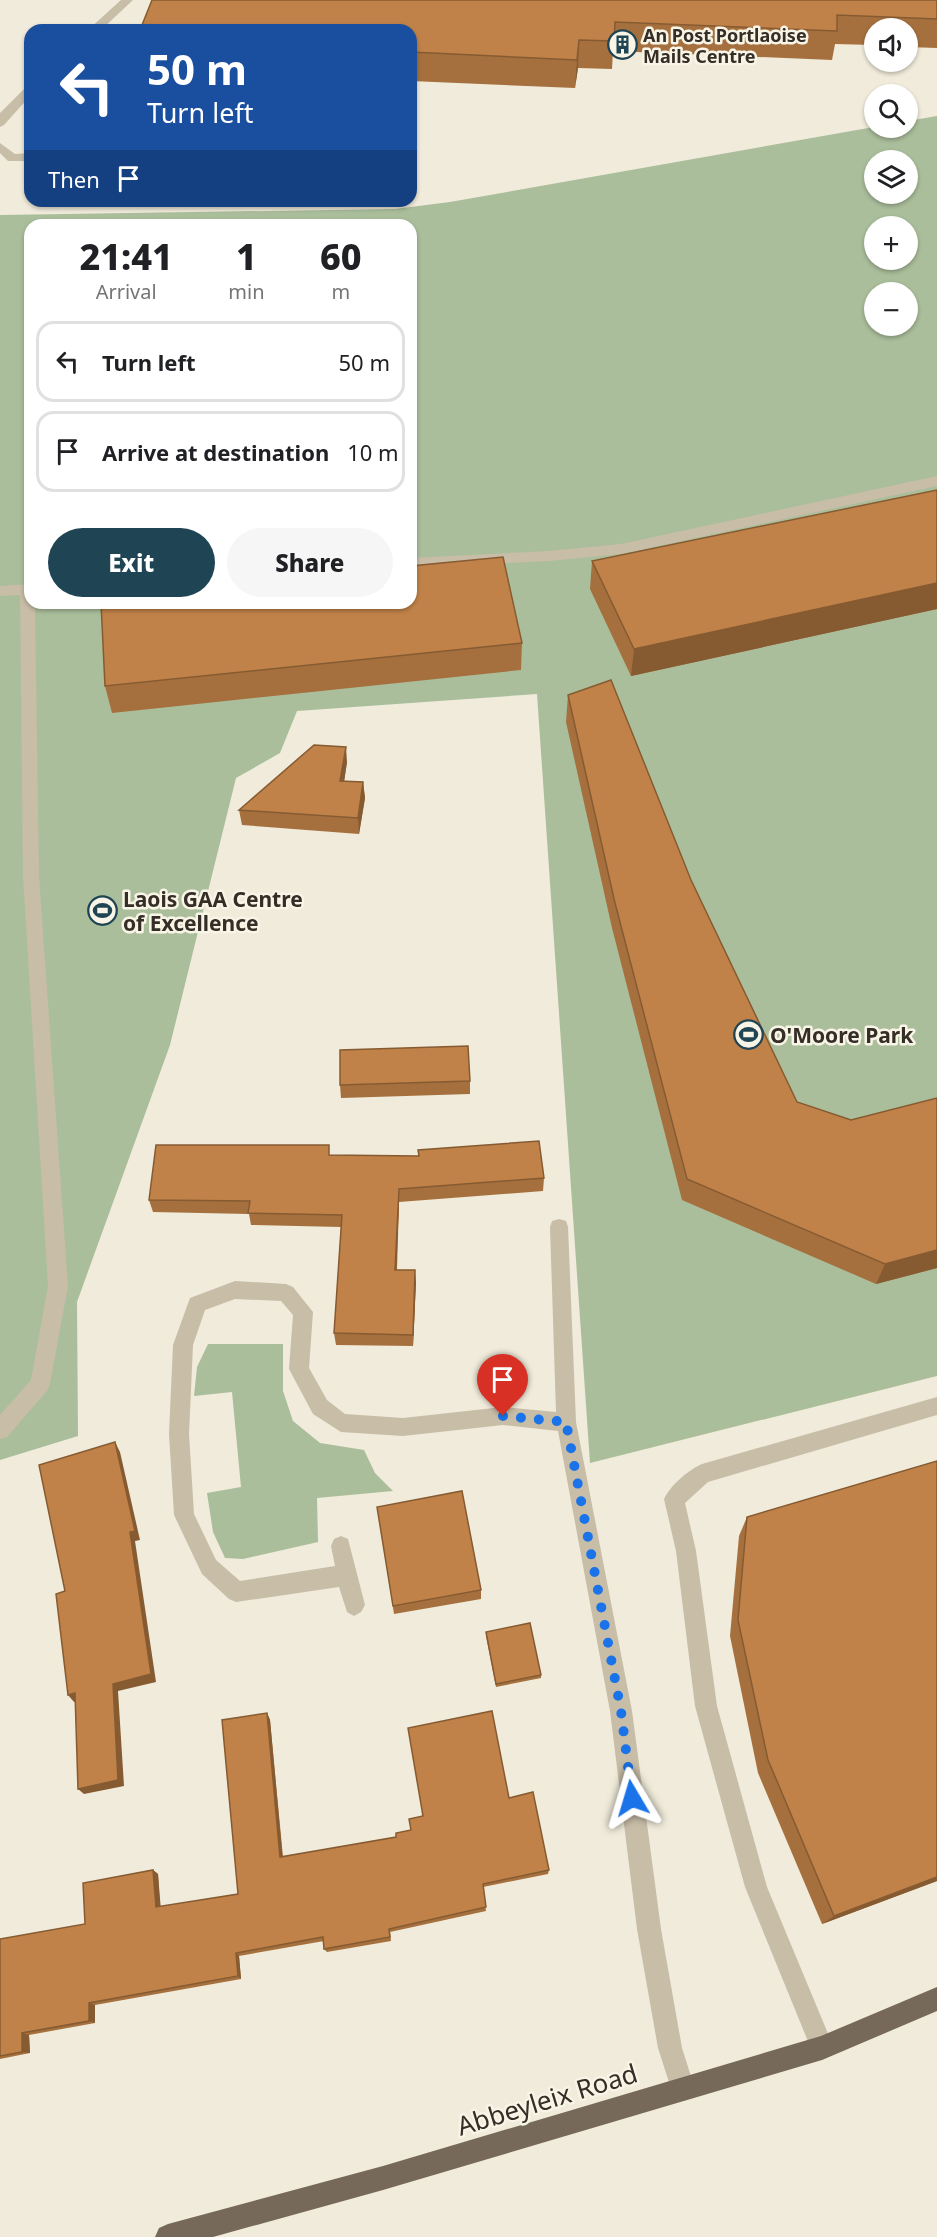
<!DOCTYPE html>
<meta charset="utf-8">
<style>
:root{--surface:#fff;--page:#f6f6f6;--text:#202124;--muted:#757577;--line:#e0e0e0;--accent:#1f4454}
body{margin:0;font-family:"Noto Sans",sans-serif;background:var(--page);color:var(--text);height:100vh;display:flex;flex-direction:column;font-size:22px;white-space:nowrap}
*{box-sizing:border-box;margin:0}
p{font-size:20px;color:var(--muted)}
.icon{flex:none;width:33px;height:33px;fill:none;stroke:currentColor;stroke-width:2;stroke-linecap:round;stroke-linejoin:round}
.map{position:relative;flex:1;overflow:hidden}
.details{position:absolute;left:24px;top:219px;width:393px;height:390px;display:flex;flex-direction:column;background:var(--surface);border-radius:18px;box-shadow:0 2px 4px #0004}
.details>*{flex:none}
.banner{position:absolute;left:24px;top:24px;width:393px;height:183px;border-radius:18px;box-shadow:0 2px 4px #0004;background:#1a4fa0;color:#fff;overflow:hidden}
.fabs{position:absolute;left:864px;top:18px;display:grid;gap:12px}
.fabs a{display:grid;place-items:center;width:54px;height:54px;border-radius:50%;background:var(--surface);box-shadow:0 2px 4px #0004;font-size:30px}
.pin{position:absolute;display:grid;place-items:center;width:51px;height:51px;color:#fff;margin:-62px -26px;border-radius:50% 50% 50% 0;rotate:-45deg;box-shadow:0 0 6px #0007}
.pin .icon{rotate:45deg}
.me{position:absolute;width:66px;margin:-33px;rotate:353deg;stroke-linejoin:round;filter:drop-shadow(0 0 4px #0008)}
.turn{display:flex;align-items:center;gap:21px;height:126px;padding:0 24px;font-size:27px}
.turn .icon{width:78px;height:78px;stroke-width:2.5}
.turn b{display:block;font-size:42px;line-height:51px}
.then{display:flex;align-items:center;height:57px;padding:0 24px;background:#0003;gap:12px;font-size:22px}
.eta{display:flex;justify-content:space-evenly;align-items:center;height:102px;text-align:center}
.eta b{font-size:36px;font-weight:800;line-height:42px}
.action{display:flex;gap:12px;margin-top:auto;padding:12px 24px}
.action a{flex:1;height:69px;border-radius:36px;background:var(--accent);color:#fff;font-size:24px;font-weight:800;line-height:69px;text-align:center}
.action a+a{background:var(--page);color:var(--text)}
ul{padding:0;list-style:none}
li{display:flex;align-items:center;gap:18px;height:81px;margin:0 12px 9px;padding:0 12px;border:3px solid var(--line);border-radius:18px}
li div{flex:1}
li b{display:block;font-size:22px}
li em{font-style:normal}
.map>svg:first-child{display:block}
.green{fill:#aabe9b;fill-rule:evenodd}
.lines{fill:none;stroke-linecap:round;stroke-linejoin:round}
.lane{fill:#c8bda7;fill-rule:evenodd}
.street{fill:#c8bda7;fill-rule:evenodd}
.primary{fill:#766959;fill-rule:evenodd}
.wall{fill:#a5703e}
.shaded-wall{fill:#865b32}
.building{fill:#c08248;stroke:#865b32;stroke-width:1.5}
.route{stroke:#1a73e8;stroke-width:10;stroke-dasharray:0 18}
.labels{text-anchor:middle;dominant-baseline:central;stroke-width:5;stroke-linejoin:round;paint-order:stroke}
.far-poi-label{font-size:18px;font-weight:bold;fill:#342e27;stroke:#f8f4e6;text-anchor:start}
.poi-label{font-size:21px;font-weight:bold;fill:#342e27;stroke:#f8f4e6;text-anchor:start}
.near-street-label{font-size:26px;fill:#342e27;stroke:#f8f4e6}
</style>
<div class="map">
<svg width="937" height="2237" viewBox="0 0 937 2237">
<rect width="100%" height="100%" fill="#f0ebda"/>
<path class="green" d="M 937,116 L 937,1376 L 590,1463 L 537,694 L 297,711 L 280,753 L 236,778 L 170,1045 L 77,1302 L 78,1436 L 0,1460 L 0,215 L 395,209 L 450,202 L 874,127 L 908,128 L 908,121 ZM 874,160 L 908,160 L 908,194 L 874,194 ZM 30,225 L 411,225 L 411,603 L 30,603 ZM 874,226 L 908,226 L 908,260 L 874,260 ZM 874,292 L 908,292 L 908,326 L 874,326 Z
M 208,1344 L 283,1344 L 283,1391 L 293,1421 L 320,1443 L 364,1450 L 375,1473 L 393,1491 L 317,1498 L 318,1542 L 243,1559 L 225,1558 L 213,1532 L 207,1493 L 241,1487 L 232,1392 L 194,1396 L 197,1367 Z"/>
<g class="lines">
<path class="lane" d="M 121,0 L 133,0 L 101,30 L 88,30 Z
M 30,86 L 30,96 L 4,125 L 0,127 L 0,113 L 26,87 Z
M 0,143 L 15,154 L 30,153 L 30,161 L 8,161 L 0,153 Z
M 937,476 L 937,486 L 621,554 L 549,561 L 411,568 L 411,558 L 549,551 L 621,544 Z
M 30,584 L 30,603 L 35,603 L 39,876 L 68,1286 L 50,1384 L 47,1391 L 7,1437 L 0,1439 L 0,1415 L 31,1380 L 48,1286 L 23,876 L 20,595 L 0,596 L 0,586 Z
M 937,1397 L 937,1415 L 708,1482 L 685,1503 L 696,1551 L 717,1706 L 767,1887 L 834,2048 L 830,2056 L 822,2060 L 814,2056 L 745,1887 L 695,1706 L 676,1551 L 664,1499 C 670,1486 688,1470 702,1464 Z"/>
<path class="street" d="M 559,1219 L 566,1221 L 568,1227 L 576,1422 L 632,1711 L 661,1929 L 682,2048 L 695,2089 L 692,2098 L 683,2101 L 674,2098 L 658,2048 L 637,1929 L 610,1711 L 558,1431 L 503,1425 L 403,1436 L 341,1432 L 313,1414 L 289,1369 L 293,1315 L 281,1301 L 235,1299 L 205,1310 L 193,1345 L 189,1434 L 194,1514 L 216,1560 L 240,1581 L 335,1566 L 331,1546 L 334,1539 L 341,1536 L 348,1539 L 365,1605 L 361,1612 L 354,1616 L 347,1612 L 339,1587 L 236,1602 L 229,1599 L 202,1574 L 174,1515 L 169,1434 L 173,1345 L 190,1298 L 235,1281 L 286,1284 L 293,1287 L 313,1312 L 309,1368 L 327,1400 L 345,1414 L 403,1418 L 503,1407 L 556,1412 L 550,1227 L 552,1221 Z"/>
<path class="primary" d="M 937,1987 L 937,2011 L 822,2060 L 383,2190 L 213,2237 L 155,2237 L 159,2228 L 168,2224 L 383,2166 L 821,2036 Z"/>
</g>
<path class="wall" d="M 937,0 L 937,48 L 908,47 L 908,28 L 874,28 L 874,45 L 835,44 L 832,60 L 613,51 L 612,69 L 578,68 L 575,88 L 411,81 L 411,30 Z
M 937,490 L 937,609 L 631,676 L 590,589 L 592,561 Z
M 522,643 L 521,670 L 112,713 L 105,686 Z
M 568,695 L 691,880 L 797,1102 L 851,1120 L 937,1098 L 937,1268 L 876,1284 L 682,1200 L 612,928 L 566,722 Z
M 347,762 L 344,781 L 363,782 L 365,798 L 359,834 L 242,825 L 239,810 Z
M 470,1081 L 470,1094 L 341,1098 L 340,1085 Z
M 331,1155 L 544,1178 L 543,1191 L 399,1202 L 397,1270 L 416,1282 L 413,1346 L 336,1345 L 334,1333 L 341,1227 L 251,1225 L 249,1214 L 153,1212 L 149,1200 Z
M 937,1461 L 937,1881 L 822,1924 L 758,1773 L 730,1636 L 739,1536 L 747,1517 Z
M 377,1507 L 481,1590 L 481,1599 L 394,1614 Z
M 486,1632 L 541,1675 L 541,1678 L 496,1687 L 486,1636 Z
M 267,1713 L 270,1720 L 283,1857 L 396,1837 L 411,1830 L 509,1798 L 549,1870 L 548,1874 L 483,1887 L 486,1911 L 390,1932 L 391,1941 L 327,1952 L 324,1949 L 324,1941 L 239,1956 L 241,1979 L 95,2005 L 95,2023 L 29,2035 L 30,2053 L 0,2059 L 0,1939 L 85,1924 L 153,1870 L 158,1874 L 160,1907 L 238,1894 Z"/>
<path class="shaded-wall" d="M 579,40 L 578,68 L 575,88 L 577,60 Z
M 937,583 L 937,609 L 631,676 L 634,649 Z
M 346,747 L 347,762 L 342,796 L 340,781 Z
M 363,782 L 365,798 L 359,834 L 358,818 Z
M 399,1189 L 399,1202 L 396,1281 L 395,1270 Z
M 937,1250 L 937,1268 L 876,1284 L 885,1264 Z
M 415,1270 L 416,1282 L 413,1346 L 413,1335 Z
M 115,1442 L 120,1452 L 140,1540 L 135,1541 L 156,1682 L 118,1691 L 124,1786 L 84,1794 L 78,1789 L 113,1684 Z
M 75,1693 L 81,1700 L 74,1702 L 68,1695 Z
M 267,1713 L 270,1720 L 283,1862 L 280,1857 Z
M 153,1870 L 158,1874 L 161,1911 L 156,1907 Z
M 937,1877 L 937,1881 L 822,1924 L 834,1916 Z
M 236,1953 L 239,1956 L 241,1979 L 238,1976 Z
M 89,2003 L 95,2005 L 95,2023 L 89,2021 Z
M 22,2033 L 29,2035 L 30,2053 L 22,2052 Z"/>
<path class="building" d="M 152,0 L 937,0 L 937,19 L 837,15 L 837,31 L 615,22 L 614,41 L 579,40 L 577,60 L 411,52 L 411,30 L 140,30 Z
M 937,490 L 937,583 L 634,649 L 592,561 Z
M 503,557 L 522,643 L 105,686 L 101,603 L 411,603 L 411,566 Z
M 611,680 L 691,880 L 797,1102 L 851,1120 L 937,1098 L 937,1250 L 885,1264 L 687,1179 L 615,903 L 568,695 Z
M 314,745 L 346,747 L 340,781 L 363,782 L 358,818 L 239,810 Z
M 468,1046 L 470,1081 L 340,1085 L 340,1050 Z
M 539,1141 L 544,1178 L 399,1189 L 395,1270 L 415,1270 L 413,1335 L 334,1333 L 342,1215 L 248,1213 L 250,1201 L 149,1200 L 156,1145 L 329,1145 L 329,1155 L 419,1156 L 418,1150 Z
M 115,1442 L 135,1531 L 130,1532 L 151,1674 L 113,1684 L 118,1780 L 78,1789 L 75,1693 L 68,1695 L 56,1594 L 65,1591 L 39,1465 Z
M 937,1461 L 937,1877 L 834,1916 L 768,1760 L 738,1620 L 747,1517 Z
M 462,1491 L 481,1590 L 393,1606 L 377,1507 Z
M 530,1623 L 541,1675 L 496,1684 L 486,1632 Z
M 492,1711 L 509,1798 L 533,1792 L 549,1870 L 483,1884 L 486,1907 L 389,1929 L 390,1937 L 324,1949 L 323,1937 L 236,1953 L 238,1976 L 89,2003 L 89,2021 L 22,2033 L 22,2052 L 0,2056 L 0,1939 L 85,1924 L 83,1883 L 153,1870 L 156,1907 L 238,1894 L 222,1720 L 267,1713 L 280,1857 L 396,1837 L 396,1833 L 411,1830 L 409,1819 L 423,1816 L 408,1728 Z"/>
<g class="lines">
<path class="route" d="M 503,1416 L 566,1422 L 621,1711 L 632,1798"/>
</g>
<defs>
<symbol id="building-ring" viewBox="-11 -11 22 22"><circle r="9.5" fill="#f8f4e6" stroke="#1f4454" stroke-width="1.5"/><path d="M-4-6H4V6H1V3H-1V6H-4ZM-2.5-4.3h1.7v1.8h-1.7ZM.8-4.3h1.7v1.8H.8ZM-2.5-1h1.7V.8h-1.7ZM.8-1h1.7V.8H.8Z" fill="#1f4454"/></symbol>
<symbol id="stadium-ring" viewBox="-11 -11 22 22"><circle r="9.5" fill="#f8f4e6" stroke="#1f4454" stroke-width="1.5"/><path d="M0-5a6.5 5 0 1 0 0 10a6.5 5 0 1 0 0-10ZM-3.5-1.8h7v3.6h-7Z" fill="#1f4454"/></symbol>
</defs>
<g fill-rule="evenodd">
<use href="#building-ring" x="606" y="28" width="33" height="33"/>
<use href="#stadium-ring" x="86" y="894" width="33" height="33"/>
<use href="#stadium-ring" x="732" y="1018" width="33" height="33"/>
</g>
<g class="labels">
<g class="far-poi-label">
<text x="643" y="35">An Post Portlaoise<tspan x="643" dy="21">Mails Centre</tspan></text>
</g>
<g class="poi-label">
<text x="123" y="899">Laois GAA Centre<tspan x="123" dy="24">of Excellence</tspan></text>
<text x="770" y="1035">O'Moore Park</text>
</g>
<g class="near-street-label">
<text transform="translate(547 2099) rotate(-17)">Abbeyleix Road</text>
</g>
</g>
</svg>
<div class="fabs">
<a><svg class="icon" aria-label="sound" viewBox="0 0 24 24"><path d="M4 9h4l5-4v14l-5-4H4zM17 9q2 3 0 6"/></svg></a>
<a><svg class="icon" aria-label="search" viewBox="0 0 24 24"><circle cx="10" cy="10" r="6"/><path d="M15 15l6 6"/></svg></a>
<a><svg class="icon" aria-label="layers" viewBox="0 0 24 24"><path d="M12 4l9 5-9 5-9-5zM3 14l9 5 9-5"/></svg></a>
<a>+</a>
<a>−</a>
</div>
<div class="pin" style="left:503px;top:1416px;background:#d93025"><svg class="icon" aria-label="arrive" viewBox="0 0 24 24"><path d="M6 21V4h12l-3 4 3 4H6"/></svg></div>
<svg class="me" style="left:632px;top:1798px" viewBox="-20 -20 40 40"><path d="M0-17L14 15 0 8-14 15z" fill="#1a73e8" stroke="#fff" stroke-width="4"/></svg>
<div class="banner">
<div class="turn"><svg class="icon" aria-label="left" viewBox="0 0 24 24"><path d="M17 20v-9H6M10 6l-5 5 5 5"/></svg><div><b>50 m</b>Turn left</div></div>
<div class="then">Then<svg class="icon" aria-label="arrive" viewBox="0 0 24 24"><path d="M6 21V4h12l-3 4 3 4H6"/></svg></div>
</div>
<section class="details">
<div class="eta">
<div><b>21:41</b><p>Arrival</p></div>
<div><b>1</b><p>min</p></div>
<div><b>60</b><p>m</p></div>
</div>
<ul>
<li><svg class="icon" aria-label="left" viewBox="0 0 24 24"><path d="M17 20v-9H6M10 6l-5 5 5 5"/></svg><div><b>Turn left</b></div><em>50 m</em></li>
<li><svg class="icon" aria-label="arrive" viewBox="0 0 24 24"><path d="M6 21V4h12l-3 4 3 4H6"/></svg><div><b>Arrive at destination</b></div><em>10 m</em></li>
</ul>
<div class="action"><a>Exit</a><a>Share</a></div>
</section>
</div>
